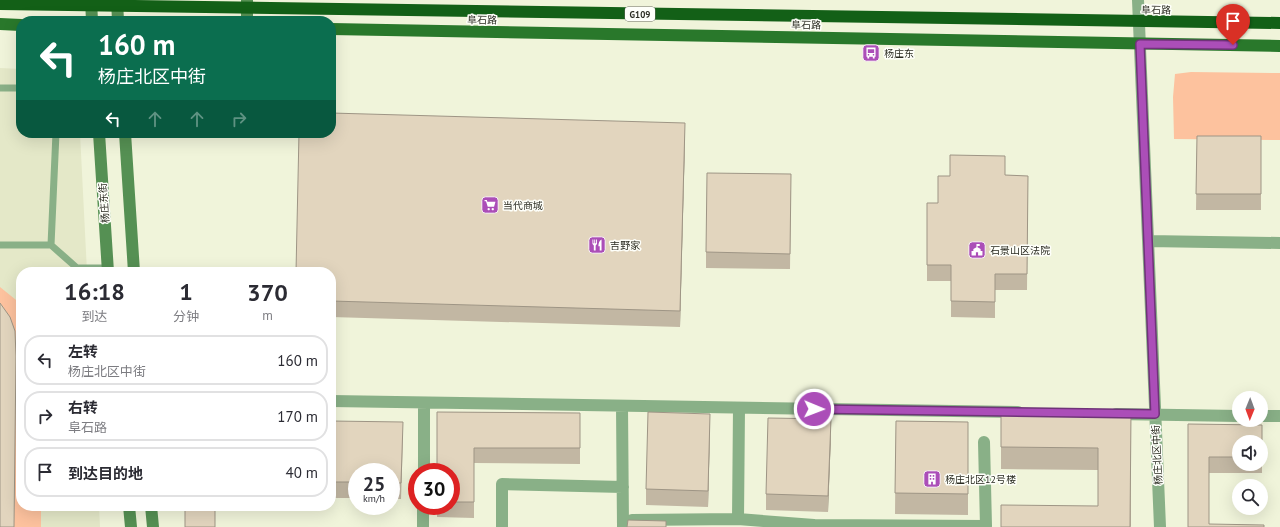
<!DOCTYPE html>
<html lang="zh">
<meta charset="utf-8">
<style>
:root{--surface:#fff;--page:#f7f7f7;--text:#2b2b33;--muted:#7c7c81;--line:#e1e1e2}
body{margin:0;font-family:"PT Sans","Noto Sans SC",sans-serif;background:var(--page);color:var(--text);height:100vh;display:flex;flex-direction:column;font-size:15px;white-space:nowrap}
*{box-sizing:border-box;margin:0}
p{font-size:13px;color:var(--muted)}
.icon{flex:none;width:22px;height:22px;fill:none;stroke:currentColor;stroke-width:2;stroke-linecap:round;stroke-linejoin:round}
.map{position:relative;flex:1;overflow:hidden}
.drawer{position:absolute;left:16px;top:267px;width:320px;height:244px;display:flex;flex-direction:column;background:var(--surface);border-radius:16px;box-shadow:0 4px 16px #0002}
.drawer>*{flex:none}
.banner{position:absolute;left:16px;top:16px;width:320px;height:122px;border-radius:16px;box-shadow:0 4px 16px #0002;background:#0b6e4f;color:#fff;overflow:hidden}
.needle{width:26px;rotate:181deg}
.tools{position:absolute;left:1232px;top:391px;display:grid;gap:8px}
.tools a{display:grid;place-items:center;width:36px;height:36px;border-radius:50%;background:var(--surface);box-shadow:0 4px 16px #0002;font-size:20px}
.speed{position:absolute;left:348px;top:463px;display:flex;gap:8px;font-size:20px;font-weight:700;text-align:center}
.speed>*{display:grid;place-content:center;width:52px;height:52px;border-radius:50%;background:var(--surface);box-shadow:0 4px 16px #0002;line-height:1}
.speed small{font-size:10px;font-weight:400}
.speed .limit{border:6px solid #d22;background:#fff;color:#111}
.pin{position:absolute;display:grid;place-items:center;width:34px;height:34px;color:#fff;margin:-41px -17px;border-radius:50% 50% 50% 0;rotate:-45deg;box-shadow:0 0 4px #0007}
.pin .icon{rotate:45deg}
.me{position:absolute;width:44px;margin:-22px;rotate:91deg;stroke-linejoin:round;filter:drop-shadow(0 0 3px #0008)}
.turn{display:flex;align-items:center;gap:14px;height:84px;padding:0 16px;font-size:18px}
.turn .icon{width:52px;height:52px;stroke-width:2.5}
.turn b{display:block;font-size:28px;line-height:34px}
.lanes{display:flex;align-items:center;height:38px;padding:0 16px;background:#0003;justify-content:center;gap:20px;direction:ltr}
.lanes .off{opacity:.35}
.eta{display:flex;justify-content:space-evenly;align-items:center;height:68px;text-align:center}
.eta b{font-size:24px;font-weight:700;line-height:28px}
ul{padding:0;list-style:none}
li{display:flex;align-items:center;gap:12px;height:50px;margin:0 8px 6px;padding:0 8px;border:2px solid var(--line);border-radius:16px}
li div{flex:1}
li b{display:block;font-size:15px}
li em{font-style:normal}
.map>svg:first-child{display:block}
.built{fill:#e4e8c8}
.green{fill:#fdc29e}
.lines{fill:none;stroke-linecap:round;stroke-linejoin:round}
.lane{stroke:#89b087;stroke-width:7}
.street{stroke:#89b087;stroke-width:12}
.secondary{stroke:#559053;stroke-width:12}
.primary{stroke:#29782b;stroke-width:12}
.highway{stroke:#136017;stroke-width:12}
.wall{fill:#c2b7a3;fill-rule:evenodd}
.shaded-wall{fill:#9e9585}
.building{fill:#e2d5be;stroke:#9e9585}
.route-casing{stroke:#6f3378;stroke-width:10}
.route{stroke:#ab4eb8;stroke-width:7}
.labels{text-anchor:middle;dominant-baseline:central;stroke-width:3;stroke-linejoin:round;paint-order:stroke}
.shield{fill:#fefffa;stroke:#6a6b62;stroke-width:1}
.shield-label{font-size:9px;font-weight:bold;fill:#2a2b21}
.street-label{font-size:10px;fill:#2a2b21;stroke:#fefffa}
.poi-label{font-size:10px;fill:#2a2b21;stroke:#fefffa;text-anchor:start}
</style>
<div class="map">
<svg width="1280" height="527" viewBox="0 0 1280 527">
<rect width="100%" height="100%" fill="#f0f4da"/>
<path class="built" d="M 0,68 L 21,69 L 21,133 L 80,133 L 87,272 L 21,272 L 21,506 L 99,506 L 100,527 L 0,527 Z"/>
<path class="green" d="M 1191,72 L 1280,73 L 1280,140 L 1174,139 L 1173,97 L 1175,74 Z
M 0,287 L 21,304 L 21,506 L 41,506 L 41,527 L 0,527 Z"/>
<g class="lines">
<path class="lane" d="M 0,88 L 21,88
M 0,245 L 51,245 L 77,268 L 108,268
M 51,245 L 56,133"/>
<path class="street" d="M 1138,0 L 1160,527
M 1148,241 L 1280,243
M 331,401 L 1018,412
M 622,406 L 623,527
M 739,408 L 738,519 L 814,525 L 814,527
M 1116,414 L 1239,416
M 1261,416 L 1280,416
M 424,472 L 424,403
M 632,520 L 738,519
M 814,525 L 986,526 L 984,442
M 423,527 L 423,506
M 502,527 L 502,484 L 623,487"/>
<path class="secondary" d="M 91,0 L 92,21
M 117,0 L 118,21
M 247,0 L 247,21
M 99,133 L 108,272
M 125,133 L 134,272
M 129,506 L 131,527
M 151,506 L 153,527"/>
<path class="primary" d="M 0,24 L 21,25
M 331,29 L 1280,46"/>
<path class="highway" d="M 0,4 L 1280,23"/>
</g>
<path class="wall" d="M 1197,136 L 1261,136 L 1261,210 L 1196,210 Z
M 685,139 L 680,327 L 331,317 L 331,272 Z
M 1005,175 L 1028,176 L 1027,290 L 995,290 L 995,318 L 951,317 L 951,281 L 927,281 L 927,203 L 938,203 L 950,176 Z
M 791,190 L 790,269 L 706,268 L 706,252 Z
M 437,412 L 580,413 L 580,464 L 474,463 L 474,518 L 437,517 L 437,506 L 451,506 L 451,472 Z
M 1001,412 L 1131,413 L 1131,527 L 1098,506 L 1098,470 L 1001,469 Z
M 331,421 L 403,438 L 401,499 L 391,499 L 391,472 L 357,472 L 357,498 L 331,498 Z
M 896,421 L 968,422 L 968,515 L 895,514 Z
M 1188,424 L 1262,425 L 1262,473 L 1209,473 L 1209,524 L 1188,527 ZM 1239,442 L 1261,442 L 1261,464 L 1239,464 Z
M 710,430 L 708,507 L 646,505 L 646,489 Z
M 831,435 L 828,512 L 766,510 L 766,494 Z"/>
<path class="shaded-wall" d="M 685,123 L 685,139 L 680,327 L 680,311 Z
M 710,414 L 710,430 L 708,507 L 708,491 Z
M 831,419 L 831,435 L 828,512 L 828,496 Z"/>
<path class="building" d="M 331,113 L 685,123 L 680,311 L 331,301 L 331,272 L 296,272 L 299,133 L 331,133 Z
M 1197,136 L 1261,136 L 1261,194 L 1196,194 Z
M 950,155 L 1005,156 L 1005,175 L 1028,176 L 1027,274 L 995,274 L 995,302 L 951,301 L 951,265 L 927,265 L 927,203 L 938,203 L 938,176 L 950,176 Z
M 707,173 L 791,174 L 790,254 L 706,252 Z
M 0,303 L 10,317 L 15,331 L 16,356 L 14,527 L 0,527 Z
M 437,412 L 580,413 L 580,448 L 474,448 L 474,502 L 451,502 L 451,472 L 437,472 Z
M 648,412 L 710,414 L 708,491 L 646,489 Z
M 1001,412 L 1131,413 L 1130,527 L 1001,527 L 1001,505 L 1098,506 L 1098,448 L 1001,447 Z
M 768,418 L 831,419 L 828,496 L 766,494 Z
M 331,421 L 403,422 L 401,483 L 391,483 L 391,472 L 357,472 L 357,482 L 331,482 Z
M 896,421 L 968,422 L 968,494 L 895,493 Z
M 1188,424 L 1262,425 L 1262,458 L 1261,458 L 1261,442 L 1239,442 L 1239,457 L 1209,457 L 1209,524 L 1264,525 L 1264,527 L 1188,527 Z
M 185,506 L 215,506 L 215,527 L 185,527 Z
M 628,520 L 666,521 L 666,527 L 627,527 Z"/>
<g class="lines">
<defs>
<path id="route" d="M 814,409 L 1155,414 L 1140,44 L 1233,45"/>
</defs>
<use href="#route" class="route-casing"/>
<use href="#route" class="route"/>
</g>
<defs>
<symbol id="bus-square" viewBox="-11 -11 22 22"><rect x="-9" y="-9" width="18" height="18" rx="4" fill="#ab4eb8" stroke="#fefffa"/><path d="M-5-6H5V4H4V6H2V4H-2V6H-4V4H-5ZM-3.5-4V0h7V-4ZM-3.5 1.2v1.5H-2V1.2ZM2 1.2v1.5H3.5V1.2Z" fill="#fff"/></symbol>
<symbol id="supermarket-square" viewBox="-11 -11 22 22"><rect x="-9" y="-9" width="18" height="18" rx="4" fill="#ab4eb8" stroke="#fefffa"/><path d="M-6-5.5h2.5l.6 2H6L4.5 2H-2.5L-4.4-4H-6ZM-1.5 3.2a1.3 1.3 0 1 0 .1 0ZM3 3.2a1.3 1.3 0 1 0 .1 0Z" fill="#fff"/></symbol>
<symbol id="restaurant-square" viewBox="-11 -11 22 22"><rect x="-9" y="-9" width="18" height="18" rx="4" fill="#ab4eb8" stroke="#fefffa"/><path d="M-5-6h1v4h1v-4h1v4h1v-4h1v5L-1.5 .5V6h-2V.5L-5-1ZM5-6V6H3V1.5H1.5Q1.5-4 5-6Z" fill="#fff"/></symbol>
<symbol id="civic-square" viewBox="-11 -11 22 22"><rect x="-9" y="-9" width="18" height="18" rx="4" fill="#ab4eb8" stroke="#fefffa"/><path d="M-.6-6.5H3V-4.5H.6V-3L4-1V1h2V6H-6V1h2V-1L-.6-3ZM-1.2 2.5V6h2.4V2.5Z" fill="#fff"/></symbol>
<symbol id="building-square" viewBox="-11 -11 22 22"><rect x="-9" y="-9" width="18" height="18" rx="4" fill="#ab4eb8" stroke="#fefffa"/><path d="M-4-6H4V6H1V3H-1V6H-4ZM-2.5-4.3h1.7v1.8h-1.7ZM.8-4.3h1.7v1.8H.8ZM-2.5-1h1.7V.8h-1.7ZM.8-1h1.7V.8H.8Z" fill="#fff"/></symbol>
</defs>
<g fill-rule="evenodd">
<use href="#bus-square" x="861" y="43" width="20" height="20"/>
<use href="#supermarket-square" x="480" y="195" width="20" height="20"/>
<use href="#restaurant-square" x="587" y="235" width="20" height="20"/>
<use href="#civic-square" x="967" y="240" width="20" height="20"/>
<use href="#building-square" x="922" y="469" width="20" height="20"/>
</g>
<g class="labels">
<rect class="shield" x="625" y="7" width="30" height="14" rx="3"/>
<g class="shield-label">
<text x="640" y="14">G109</text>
</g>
<g class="street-label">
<text transform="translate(1156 10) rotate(1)">阜石路</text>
<text transform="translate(482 20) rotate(1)">阜石路</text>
<text transform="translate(806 25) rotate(1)">阜石路</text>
<text transform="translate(104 203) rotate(-94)">杨庄东街</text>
<text transform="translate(1157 455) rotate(-93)">杨庄北区中街</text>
</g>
<g class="poi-label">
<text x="884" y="53">杨庄东</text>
<text x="503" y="205">当代商城</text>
<text x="610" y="245">吉野家</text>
<text x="990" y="250">石景山区法院</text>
<text x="945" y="479">杨庄北区12号楼</text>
</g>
</g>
</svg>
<div class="tools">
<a><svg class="needle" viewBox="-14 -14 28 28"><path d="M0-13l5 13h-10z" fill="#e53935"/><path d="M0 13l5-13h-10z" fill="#7c7c81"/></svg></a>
<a><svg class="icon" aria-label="sound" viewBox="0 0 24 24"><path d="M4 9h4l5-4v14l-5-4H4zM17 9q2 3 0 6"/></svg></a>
<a><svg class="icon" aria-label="search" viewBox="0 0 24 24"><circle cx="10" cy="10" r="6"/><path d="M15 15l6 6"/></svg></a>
</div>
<div class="speed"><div>25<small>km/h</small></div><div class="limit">30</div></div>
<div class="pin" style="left:1233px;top:45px;background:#d93025"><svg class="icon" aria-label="arrive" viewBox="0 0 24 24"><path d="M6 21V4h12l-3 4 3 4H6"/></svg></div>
<svg class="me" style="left:814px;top:409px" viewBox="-20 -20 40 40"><circle r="17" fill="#ab4eb8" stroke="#fff" stroke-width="3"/><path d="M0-11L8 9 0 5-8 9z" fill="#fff"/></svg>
<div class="banner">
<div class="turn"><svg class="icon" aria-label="left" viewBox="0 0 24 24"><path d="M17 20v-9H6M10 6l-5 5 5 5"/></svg><div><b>160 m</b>杨庄北区中街</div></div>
<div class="lanes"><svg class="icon" aria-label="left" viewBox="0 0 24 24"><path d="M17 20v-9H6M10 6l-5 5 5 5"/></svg><svg class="icon off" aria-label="ahead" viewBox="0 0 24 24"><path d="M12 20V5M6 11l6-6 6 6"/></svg><svg class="icon off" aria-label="ahead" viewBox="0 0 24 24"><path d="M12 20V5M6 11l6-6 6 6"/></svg><svg class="icon off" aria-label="right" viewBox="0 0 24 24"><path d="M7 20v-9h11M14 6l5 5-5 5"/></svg></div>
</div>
<section class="drawer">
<div class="eta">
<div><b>16:18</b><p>到达</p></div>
<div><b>1</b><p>分钟</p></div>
<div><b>370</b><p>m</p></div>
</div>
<ul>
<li><svg class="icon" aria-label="left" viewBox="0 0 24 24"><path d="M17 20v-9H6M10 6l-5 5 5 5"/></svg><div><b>左转</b><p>杨庄北区中街</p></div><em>160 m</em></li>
<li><svg class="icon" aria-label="right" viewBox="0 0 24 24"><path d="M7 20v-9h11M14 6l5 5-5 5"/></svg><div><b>右转</b><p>阜石路</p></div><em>170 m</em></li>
<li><svg class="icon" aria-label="arrive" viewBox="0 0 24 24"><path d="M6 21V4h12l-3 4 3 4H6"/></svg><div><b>到达目的地</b></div><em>40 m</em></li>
</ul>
</section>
</div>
